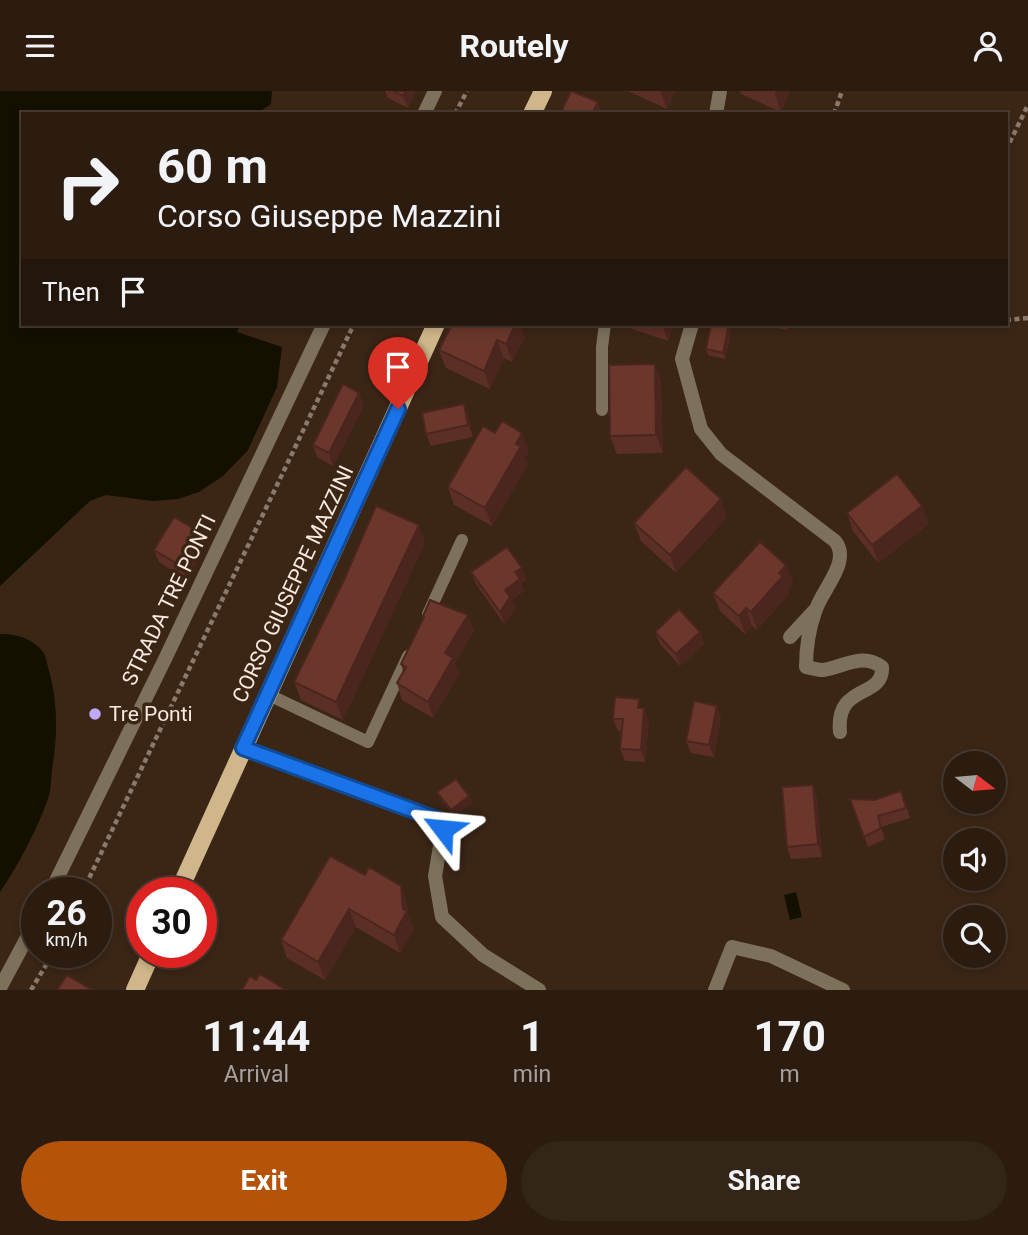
<!DOCTYPE html>
<style>
:root{--surface:#2c1c10;--page:#342519;--text:#f1f3f6;--muted:#a6a19f;--line:#483a30;--accent:#b45309}
body{margin:0;font-family:Roboto,sans-serif;background:var(--page);color:var(--text);height:100vh;display:flex;flex-direction:column;font-size:26px;white-space:nowrap}
*{box-sizing:border-box;margin:0}
p{font-size:23px;color:var(--muted)}
.icon{flex:none;width:38px;height:38px;fill:none;stroke:currentColor;stroke-width:2;stroke-linecap:round;stroke-linejoin:round}
.map{position:relative;height:899px;overflow:hidden}
.panel{display:flex;flex-direction:column;background:var(--surface);flex:1}
.panel>*{flex:none}
.top-card{position:absolute;left:21px;top:21px;width:987px;height:214px;border-radius:0px;box-shadow:0 4px 10px #0003,0 0 0 2px var(--line);background:#2c1c10;color:var(--text);overflow:hidden}
.needle{width:46px;rotate:106deg}
.tools{position:absolute;left:943px;top:660px;display:grid;gap:14px}
.tools a{display:grid;place-items:center;width:63px;height:63px;border-radius:50%;background:var(--surface);box-shadow:0 4px 10px #0003,0 0 0 2px var(--line);font-size:35px}
.speed{position:absolute;left:21px;top:786px;display:flex;gap:14px;font-size:35px;font-weight:700;text-align:center}
.speed>*{display:grid;place-content:center;width:91px;height:91px;border-radius:50%;background:var(--surface);box-shadow:0 4px 10px #0003,0 0 0 2px var(--line);line-height:1}
.speed small{font-size:18px;font-weight:400}
.speed .limit{border:10px solid #d22;background:#fff;color:#111}
.pin{position:absolute;display:grid;place-items:center;width:60px;height:60px;color:#fff;margin:-72px -30px;border-radius:50% 50% 50% 0;rotate:-45deg;box-shadow:0 0 7px #0007}
.pin .icon{rotate:45deg}
.me{position:absolute;width:77px;margin:-38px;rotate:299deg;stroke-linejoin:round;filter:drop-shadow(0 0 5px #0008)}
.turn{display:flex;align-items:center;gap:24px;height:147px;padding:0 21px;font-size:32px}
.turn .icon{width:91px;height:91px;stroke-width:2.5}
.turn b{display:block;font-size:49px;line-height:60px}
.then{display:flex;align-items:center;height:66px;padding:0 21px;background:#0003;gap:14px;font-size:26px}
.eta{display:flex;justify-content:space-evenly;align-items:center;height:119px;text-align:center}
.eta b{font-size:42px;font-weight:700;line-height:49px}
.cta{display:flex;gap:14px;margin-top:auto;padding:14px 21px}
.cta a{flex:1;height:80px;border-radius:42px;background:var(--accent);color:#fff;font-size:28px;font-weight:700;line-height:80px;text-align:center}
.cta a+a{background:var(--page);color:var(--text)}
header{display:flex;justify-content:space-between;align-items:center;height:91px;padding:0 21px;background:var(--surface);font-size:32px;font-weight:700}
.map>svg:first-child{display:block}
.water{fill:#131000}
.lines{fill:none;stroke-linecap:round;stroke-linejoin:round}
.path{stroke:#8b796c;stroke-width:4.5;stroke-dasharray:5 3.5;stroke-linecap:butt}
.service{stroke:#7d715c;stroke-width:12}
.minor{stroke:#7d715c;stroke-width:14}
.primary{stroke:#d0b78b;stroke-width:18}
.wall{fill:#5c2f26}
.shaded-wall{fill:#4b261f}
.building{fill:#6b372c;stroke:#4b261f;stroke-width:2}
.route-casing{stroke:#114b97;stroke-width:18}
.route{stroke:#1a73e8;stroke-width:12}
.poi-dot{fill:#bda9f5;stroke:#3b2616;stroke-width:2.5}
.labels{text-anchor:middle;dominant-baseline:central;stroke-width:7;stroke-linejoin:round;paint-order:stroke}
.street-label{font-size:21px;fill:#f8eae0;stroke:#3b2616}
.poi-label{font-size:21px;fill:#f8eae0;stroke:#3b2616;text-anchor:start}
</style>
<header><svg class="icon" aria-label="menu" viewBox="0 0 24 24"><path d="M4 6h16M4 12h16M4 18h16"/></svg>Routely<svg class="icon" aria-label="person" viewBox="0 0 24 24"><circle cx="12" cy="8" r="4"/><path d="M4 21q1-7 8-7t8 7"/></svg></header>
<div class="map">
<svg width="1028" height="899" viewBox="0 0 1028 899">
<rect width="100%" height="100%" fill="#3b2616"/>
<path class="water" d="M 0,0 L 272,0 L 271,13 L 256,23 L 23,23 L 23,233 L 240,233 L 237,241 L 282,256 L 277,296 L 248,359 L 223,385 L 199,401 L 178,408 L 153,410 L 106,404 L 90,410 L 0,495 Z
M 0,543 C 15,542 34,548 43,561 C 46,565 47,572 48,576 C 58,611 58,643 52,678 C 51,687 51,697 49,705 C 37,739 20,771 0,801 Z
M 796,801 L 802,826 L 790,829 L 784,804 Z"/>
<g class="lines">
<path class="path" d="M 455,23 L 467,0
M 834,23 L 842,0
M 1006,59 L 1028,14
M 1006,229 L 1028,227
M 82,802 L 354,233
M 31,899 L 54,861"/>
<path class="service" d="M 602,319 L 602,256 L 605,233
M 428,523 L 462,449
M 267,603 L 368,651 L 408,565"/>
<path class="minor" d="M 424,23 L 435,0
M 716,23 L 720,0
M 692,233 L 682,268 L 701,338 L 721,363 L 835,450 C 852,471 821,499 815,521 C 809,538 806,558 806,576 C 812,577 818,579 823,579 C 844,576 862,561 882,576 C 884,608 835,592 840,641
M 790,546 L 814,520
M 243,657 L 439,729 L 443,738 L 435,785 L 442,826 L 483,864 L 539,899
M 50,802 L 165,568 L 324,233
M 0,897 L 37,828
M 715,899 L 732,856 L 771,865 L 843,899"/>
<path class="primary" d="M 532,23 L 543,0
M 178,802 L 436,233
M 135,899 L 152,861"/>
</g>
<path class="wall" d="M 385,0 L 416,0 L 408,17 L 388,7 Z
M 628,0 L 675,0 L 667,18 Z
M 740,0 L 790,0 L 781,21 L 741,3 Z
M 630,233 L 674,233 L 668,250 L 632,238 Z
M 760,233 L 789,233 L 787,239 Z
M 732,235 L 725,268 L 708,264 L 706,258 Z
M 525,246 L 512,271 L 504,267 L 490,298 L 446,277 L 439,259 Z
M 655,273 L 661,291 L 663,362 L 617,363 L 610,345 Z
M 464,313 L 468,325 L 473,346 L 431,355 L 426,343 Z
M 364,314 L 333,375 L 317,366 L 313,354 Z
M 529,360 L 525,367 L 528,373 L 492,435 L 454,414 L 448,396 Z
M 847,422 L 929,433 L 878,472 L 853,440 Z
M 727,426 L 676,482 L 641,450 L 634,432 Z
M 199,441 L 203,453 L 195,467 L 197,472 L 187,489 L 159,471 L 154,459 Z
M 425,452 L 343,629 L 301,609 L 294,591 Z
M 786,474 L 793,492 L 788,498 L 789,503 L 757,539 L 752,535 L 745,543 L 720,520 L 713,502 Z
M 522,477 L 526,489 L 521,492 L 524,500 L 512,509 L 515,518 L 504,533 L 476,493 L 471,481 Z
M 423,525 L 474,540 L 455,572 L 459,583 L 433,627 L 402,609 L 397,592 L 403,581 L 401,573 L 423,528 Z
M 655,541 L 700,541 L 704,553 L 680,575 L 660,553 Z
M 642,617 L 649,629 L 645,671 L 625,670 L 620,658 L 622,640 L 618,640 L 613,628 Z
M 721,627 L 714,666 L 691,662 L 686,650 Z
M 437,701 L 472,712 L 454,725 L 440,707 Z
M 817,706 L 822,766 L 791,768 L 787,756 Z
M 850,708 L 905,710 L 910,727 L 881,736 L 885,748 L 868,756 Z
M 365,784 L 401,795 L 407,813 L 408,823 L 414,838 L 400,862 L 356,836 L 325,889 L 287,867 L 281,849 Z"/>
<path class="shaded-wall" d="M 405,0 L 416,0 L 408,17 L 403,5 Z
M 660,0 L 675,0 L 667,18 Z
M 776,0 L 790,0 L 781,21 L 775,3 Z
M 598,11 L 602,23 L 592,23 Z
M 516,233 L 520,233 L 525,246 L 512,271 L 506,253 Z
M 662,233 L 674,233 L 668,250 Z
M 729,233 L 732,233 L 732,235 L 725,268 L 723,262 Z
M 497,249 L 504,267 L 490,298 L 484,280 Z
M 655,273 L 661,291 L 663,362 L 656,344 Z
M 359,302 L 364,314 L 333,375 L 329,362 Z
M 464,313 L 468,325 L 473,346 L 468,334 Z
M 522,342 L 529,360 L 525,367 L 528,373 L 492,435 L 485,417 L 516,353 Z
M 721,408 L 727,426 L 676,482 L 670,464 Z
M 922,415 L 929,433 L 878,472 L 872,454 Z
M 419,434 L 425,452 L 343,629 L 336,611 Z
M 199,441 L 203,453 L 195,467 L 197,472 L 187,489 L 183,476 L 189,458 Z
M 786,474 L 793,492 L 788,498 L 789,503 L 757,539 L 751,521 Z
M 522,477 L 526,489 L 521,492 L 524,500 L 512,509 L 515,518 L 504,533 L 500,521 L 505,499 L 515,481 Z
M 746,517 L 752,535 L 745,543 L 739,525 Z
M 468,524 L 474,540 L 455,572 L 459,583 L 433,627 L 428,611 L 445,562 Z
M 700,541 L 704,553 L 680,575 L 676,563 Z
M 717,615 L 721,627 L 714,666 L 709,654 Z
M 644,617 L 649,629 L 645,671 L 641,659 Z
M 813,694 L 817,706 L 822,766 L 818,753 Z
M 469,705 L 472,712 L 454,725 L 451,719 Z
M 401,795 L 407,813 L 408,823 L 414,838 L 400,862 L 394,844 L 403,818 Z
M 349,818 L 356,836 L 325,889 L 318,871 Z"/>
<path class="building" d="M 394,0 L 405,0 L 403,5 Z
M 571,0 L 598,11 L 592,23 L 571,23 L 562,19 Z
M 452,233 L 516,233 L 506,253 L 497,249 L 484,280 L 439,259 Z
M 711,233 L 729,233 L 723,262 L 706,258 Z
M 655,273 L 656,344 L 610,345 L 609,274 Z
M 343,293 L 359,302 L 329,362 L 313,354 Z
M 464,313 L 468,334 L 426,343 L 422,322 Z
M 502,330 L 522,342 L 516,353 L 521,355 L 485,417 L 448,396 L 483,335 L 495,342 Z
M 686,376 L 721,408 L 670,464 L 634,432 Z
M 897,383 L 922,415 L 872,454 L 847,422 Z
M 376,415 L 419,434 L 336,611 L 294,591 L 344,489 Z
M 174,426 L 199,441 L 189,458 L 192,460 L 183,476 L 154,459 Z
M 760,451 L 786,474 L 779,482 L 783,485 L 751,521 L 746,517 L 739,525 L 713,502 Z
M 507,456 L 522,477 L 515,481 L 520,488 L 505,499 L 510,506 L 500,521 L 471,481 Z
M 430,509 L 468,524 L 445,562 L 453,567 L 428,611 L 397,592 L 406,576 L 401,573 L 424,526 L 423,525 Z
M 679,518 L 700,541 L 676,563 L 655,541 Z
M 615,606 L 639,608 L 638,617 L 644,617 L 641,659 L 620,658 L 623,628 L 613,628 Z
M 694,610 L 717,615 L 709,654 L 686,650 Z
M 456,688 L 469,705 L 451,719 L 437,701 Z
M 813,694 L 818,753 L 787,756 L 782,696 Z
M 901,700 L 906,717 L 878,725 L 881,737 L 864,746 L 850,708 L 874,709 Z
M 330,765 L 365,784 L 369,776 L 401,795 L 403,818 L 407,820 L 394,844 L 349,818 L 318,871 L 281,849 Z
M 260,883 L 286,899 L 242,899 L 250,885 L 256,889 Z
M 67,884 L 92,899 L 57,899 Z"/>
<g class="lines">
<defs>
<path id="route" d="M 398,318 L 243,657 L 439,729 L 443,738"/>
</defs>
<use href="#route" class="route-casing"/>
<use href="#route" class="route"/>
</g>
<circle class="poi-dot" cx="95" cy="623" r="7"/>
<g class="labels">
<g class="street-label">
<text transform="translate(293 493) rotate(-65)">CORSO GIUSEPPE MAZZINI</text>
<text transform="translate(169 509) rotate(-64)">STRADA TRE PONTI</text>
</g>
<g class="poi-label">
<text x="109" y="623">Tre Ponti</text>
</g>
</g>
</svg>
<div class="tools">
<a><svg class="needle" viewBox="-14 -14 28 28"><path d="M0-13l5 13h-10z" fill="#e53935"/><path d="M0 13l5-13h-10z" fill="#a6a19f"/></svg></a>
<a><svg class="icon" aria-label="sound" viewBox="0 0 24 24"><path d="M4 9h4l5-4v14l-5-4H4zM17 9q2 3 0 6"/></svg></a>
<a><svg class="icon" aria-label="search" viewBox="0 0 24 24"><circle cx="10" cy="10" r="6"/><path d="M15 15l6 6"/></svg></a>
</div>
<div class="speed"><div>26<small>km/h</small></div><div class="limit">30</div></div>
<div class="pin" style="left:398px;top:318px;background:#d93025"><svg class="icon" aria-label="arrive" viewBox="0 0 24 24"><path d="M6 21V4h12l-3 4 3 4H6"/></svg></div>
<svg class="me" style="left:443px;top:738px" viewBox="-20 -20 40 40"><path d="M0-17L14 15 0 8-14 15z" fill="#1a73e8" stroke="#fff" stroke-width="4"/></svg>
<div class="top-card">
<div class="turn"><svg class="icon" aria-label="right" viewBox="0 0 24 24"><path d="M7 20v-9h11M14 6l5 5-5 5"/></svg><div><b>60 m</b>Corso Giuseppe Mazzini</div></div>
<div class="then">Then<svg class="icon" aria-label="arrive" viewBox="0 0 24 24"><path d="M6 21V4h12l-3 4 3 4H6"/></svg></div>
</div>
</div>
<section class="panel">
<div class="eta">
<div><b>11:44</b><p>Arrival</p></div>
<div><b>1</b><p>min</p></div>
<div><b>170</b><p>m</p></div>
</div>
<div class="cta"><a>Exit</a><a>Share</a></div>
</section>
